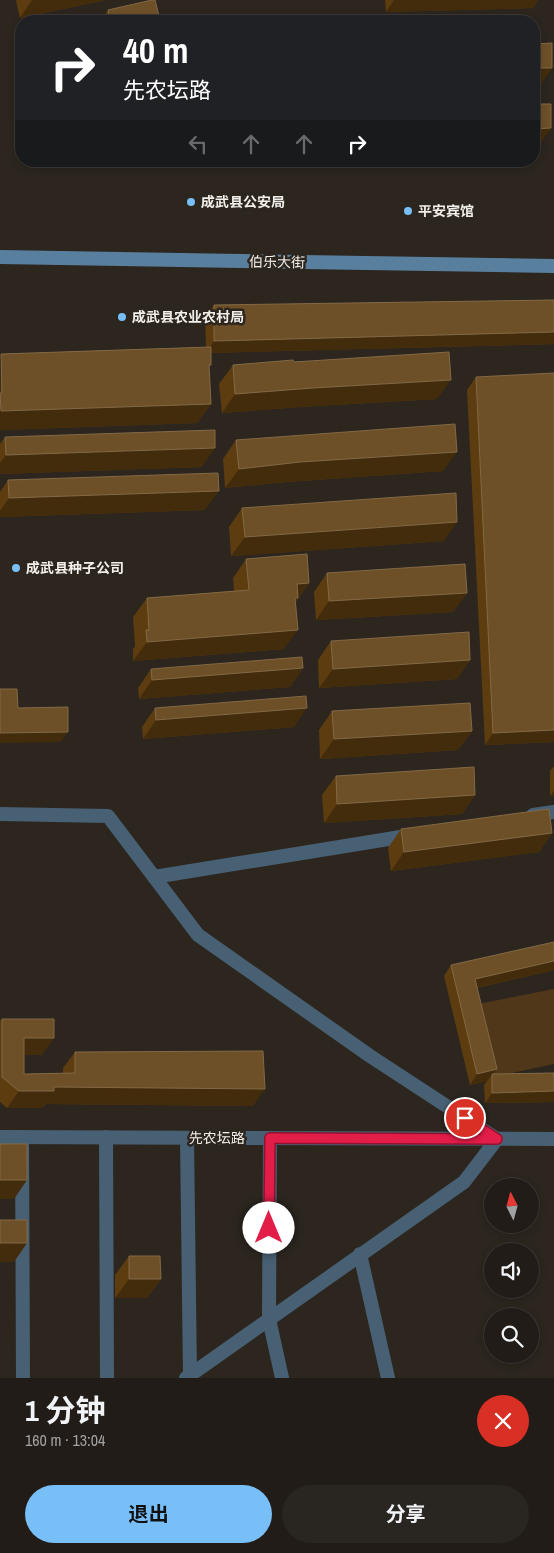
<!DOCTYPE html>
<html lang="zh">
<meta charset="utf-8">
<style>
:root{--surface:#211c17;--page:#292520;--text:#f1f3f6;--muted:#a2a1a1;--line:#3e3a36;--accent:#78bff7}
body{margin:0;font-family:"Archivo Narrow","Noto Sans SC",sans-serif;background:var(--page);color:var(--text);height:100vh;display:flex;flex-direction:column;font-size:19px;white-space:nowrap}
*{box-sizing:border-box;margin:0}
p{font-size:16px;color:var(--muted)}
.icon{flex:none;width:28px;height:28px;fill:none;stroke:currentColor;stroke-width:2;stroke-linecap:round;stroke-linejoin:round}
.map{position:relative;height:1378px;overflow:hidden}
.drawer{display:flex;flex-direction:column;background:var(--surface);flex:1}
.drawer>*{flex:none}
.top-card{position:absolute;left:15px;top:15px;width:525px;height:152px;border-radius:20px;box-shadow:0 2px 8px #0003,0 0 0 1px var(--line);background:#202124;color:#fff;overflow:hidden}
.needle{width:32px;rotate:354deg}
.controls{position:absolute;left:484px;top:1178px;display:grid;gap:10px}
.controls a{display:grid;place-items:center;width:55px;height:55px;border-radius:50%;background:var(--surface);box-shadow:0 2px 8px #0003,0 0 0 1px var(--line);font-size:25px}
.pin{position:absolute;display:grid;place-items:center;width:42px;height:42px;color:#fff;margin:-21px;border:2px solid #fff;border-radius:50%;box-shadow:0 1px 5px #0007}
.me{position:absolute;width:55px;margin:-28px;rotate:0deg;stroke-linejoin:round;filter:drop-shadow(0 0 4px #0008)}
.turn{display:flex;align-items:center;gap:18px;height:105px;padding:0 25px;font-size:22px}
.turn .icon{width:65px;height:65px;stroke-width:2.5}
.turn b{display:block;font-size:35px;line-height:42px}
.lanes{display:flex;align-items:center;height:48px;padding:0 25px;background:#0003;justify-content:center;gap:25px;direction:ltr}
.lanes .off{opacity:.35}
.round{display:grid;place-items:center;flex:none;width:52px;height:52px;border-radius:26px;background:var(--page)}
.overview{display:flex;align-items:center;justify-content:space-between;height:85px;padding:0 25px}
h1{font-size:30px;font-weight:700;line-height:38px}
.cta{display:flex;gap:10px;margin-top:auto;padding:10px 25px}
.cta a{flex:1;height:58px;border-radius:30px;background:var(--accent);color:#111;font-size:20px;font-weight:700;line-height:58px;text-align:center}
.cta a+a{background:var(--page);color:var(--text)}
.map>svg:first-child{display:block}
.green{fill:#513719}
.lines{fill:none;stroke-linecap:round;stroke-linejoin:round}
.minor{stroke:#486073;stroke-width:14}
.tertiary{stroke:#486073;stroke-width:14}
.secondary{stroke:#597f9e;stroke-width:14}
.wall{fill:#5d3d10}
.shaded-wall{fill:#432c0c}
.building{fill:#6d5028;stroke:#826946}
.route-casing{stroke:#92132f;stroke-width:12}
.route{stroke:#e11d48;stroke-width:9}
.poi-dot{fill:#78bff7;stroke:#2c261f;stroke-width:2}
.labels{text-anchor:middle;dominant-baseline:central;stroke-width:5;stroke-linejoin:round;paint-order:stroke}
.poi-label{font-size:14px;font-weight:bold;fill:#f2eee9;stroke:#2c261f;text-anchor:start}
.street-label{font-size:14px;fill:#f2eee9;stroke:#2c261f}
</style>
<div class="map">
<svg width="554" height="1378" viewBox="0 0 554 1378">
<rect width="100%" height="100%" fill="#2c261f"/>
<path class="green" d="M 554,989 L 554,1064 L 493,1077 L 478,1004 Z"/>
<g class="lines">
<path class="minor" d="M 0,814 L 108,816 L 198,935 L 370,1056 L 497,1139 L 464,1182 L 186,1378
M 533,815 L 554,812
M 154,877 L 413,835
M 22,1137 L 23,1378
M 106,1137 L 107,1378
M 187,1138 L 190,1376
M 270,1138 L 269,1319 L 282,1378
M 360,1254 L 388,1378"/>
<path class="tertiary" d="M 0,1137 L 554,1139"/>
<path class="secondary" d="M 0,257 L 554,266"/>
</g>
<path class="wall" d="M 17,0 L 106,0 L 20,18 L 16,1 Z
M 385,0 L 538,0 L 533,8 L 386,12 Z
M 108,10 L 156,21 L 100,21 Z
M 554,300 L 554,344 L 211,353 L 209,367 L 211,404 L 197,423 L 0,430 L 1,354 L 206,347 L 205,317 L 214,305 Z
M 294,362 L 437,399 L 300,407 L 222,413 L 219,384 L 233,365 Z
M 476,377 L 554,742 L 485,745 L 467,390 Z
M 5,437 L 202,467 L 0,474 L 0,444 Z
M 236,440 L 443,471 L 286,482 L 225,488 L 223,459 Z
M 8,480 L 205,510 L 0,517 L 0,492 Z
M 242,508 L 444,541 L 231,556 L 229,527 Z
M 246,559 L 309,583 L 296,602 L 284,649 L 133,661 L 133,649 L 135,646 L 133,617 L 147,598 L 234,591 L 233,578 Z
M 327,573 L 467,593 L 453,612 L 316,620 L 314,592 Z
M 331,641 L 470,660 L 457,679 L 319,688 L 318,660 Z
M 303,668 L 290,687 L 139,699 L 138,688 L 151,669 Z
M 155,708 L 294,727 L 143,739 L 142,727 Z
M 332,711 L 472,731 L 458,750 L 320,759 L 319,730 Z
M 554,766 L 554,796 L 550,796 L 550,771 Z
M 336,776 L 475,795 L 462,814 L 324,823 L 322,795 Z
M 401,829 L 552,833 L 539,852 L 391,871 L 388,848 Z
M 451,965 L 554,970 L 477,988 L 493,1074 L 554,1073 L 554,1102 L 485,1103 L 484,1085 L 487,1081 L 470,1085 L 444,976 Z
M 2,1019 L 42,1055 L 24,1055 L 24,1074 L 63,1074 L 63,1068 L 75,1052 L 253,1106 L 46,1104 L 42,1108 L 7,1108 L 0,1102 L 0,1021 Z
M 129,1256 L 161,1279 L 147,1298 L 115,1298 L 115,1275 Z"/>
<path class="shaded-wall" d="M 32,0 L 106,0 L 20,18 Z
M 394,0 L 538,0 L 533,8 L 386,12 Z
M 159,16 L 156,21 L 137,21 Z
M 534,68 L 552,68 L 539,87 L 534,87 Z
M 551,128 L 538,147 L 534,147 L 534,129 Z
M 554,332 L 554,344 L 206,353 L 214,341 Z
M 451,380 L 437,399 L 300,407 L 222,413 L 235,394 L 313,388 Z
M 211,404 L 197,423 L 0,430 L 0,412 L 1,411 Z
M 215,448 L 202,467 L 0,474 L 0,463 L 6,455 Z
M 457,452 L 443,471 L 286,482 L 225,488 L 239,469 L 300,462 Z
M 219,491 L 205,510 L 0,517 L 0,511 L 9,498 Z
M 457,522 L 444,541 L 231,556 L 245,537 Z
M 309,583 L 296,602 L 295,602 L 297,584 Z
M 467,593 L 453,612 L 316,620 L 329,601 Z
M 298,630 L 284,649 L 133,661 L 147,642 Z
M 470,660 L 457,679 L 319,688 L 333,669 Z
M 303,668 L 290,687 L 139,699 L 152,680 Z
M 307,708 L 294,727 L 143,739 L 156,720 Z
M 554,730 L 554,742 L 485,745 L 493,733 Z
M 472,731 L 458,750 L 320,759 L 334,739 Z
M 68,732 L 60,742 L 0,743 L 0,733 Z
M 554,791 L 554,796 L 550,796 Z
M 475,795 L 462,814 L 324,823 L 337,804 Z
M 552,833 L 539,852 L 391,871 L 404,852 Z
M 554,961 L 554,970 L 467,990 L 475,979 Z
M 24,1038 L 54,1038 L 42,1055 L 12,1055 Z
M 497,1069 L 487,1081 L 470,1085 L 477,1074 Z
M 54,1087 L 265,1089 L 253,1106 L 46,1104 L 42,1108 L 7,1108 L 19,1091 Z
M 554,1091 L 554,1102 L 485,1103 L 492,1093 Z
M 0,1180 L 27,1180 L 14,1199 L 0,1199 Z
M 0,1243 L 27,1243 L 14,1262 L 0,1262 Z
M 129,1279 L 161,1279 L 147,1298 L 115,1298 Z"/>
<path class="building" d="M 152,0 L 155,0 L 159,16 L 137,21 L 110,21 L 108,10 Z
M 552,43 L 552,68 L 534,68 L 534,44 Z
M 534,104 L 551,104 L 551,128 L 534,129 Z
M 554,300 L 554,332 L 214,341 L 214,305 Z
M 211,347 L 211,365 L 209,365 L 211,404 L 1,411 L 0,393 L 2,393 L 1,354 Z
M 449,352 L 451,380 L 313,388 L 235,394 L 233,365 L 293,360 L 294,362 Z
M 554,373 L 554,730 L 493,733 L 476,377 Z
M 455,424 L 457,452 L 300,462 L 239,469 L 236,440 Z
M 215,430 L 215,448 L 6,455 L 5,437 Z
M 218,473 L 219,491 L 9,498 L 8,480 Z
M 456,493 L 457,522 L 245,537 L 242,508 Z
M 307,554 L 309,583 L 297,584 L 298,598 L 295,598 L 298,630 L 147,642 L 146,630 L 149,630 L 147,598 L 249,590 L 246,559 Z
M 465,564 L 467,593 L 329,601 L 327,573 Z
M 469,632 L 470,660 L 333,669 L 331,641 Z
M 302,657 L 303,668 L 152,680 L 151,669 Z
M 0,689 L 17,689 L 18,708 L 68,707 L 68,732 L 0,733 Z
M 306,696 L 307,708 L 156,720 L 155,708 Z
M 470,703 L 472,731 L 334,739 L 332,711 Z
M 474,767 L 475,795 L 337,804 L 336,776 Z
M 549,809 L 552,833 L 404,852 L 401,829 Z
M 554,942 L 554,961 L 475,979 L 497,1069 L 477,1074 L 451,965 Z
M 2,1019 L 54,1019 L 54,1038 L 24,1038 L 24,1074 L 75,1073 L 75,1052 L 263,1051 L 265,1089 L 54,1087 L 54,1091 L 19,1091 L 2,1077 Z
M 554,1073 L 554,1091 L 492,1093 L 492,1074 Z
M 0,1144 L 27,1144 L 27,1180 L 0,1180 Z
M 0,1220 L 27,1220 L 27,1243 L 0,1243 Z
M 129,1256 L 160,1256 L 161,1279 L 129,1279 Z"/>
<g class="lines">
<defs>
<path id="route" d="M 269,1228 L 270,1138 L 497,1139 L 465,1118"/>
</defs>
<use href="#route" class="route-casing"/>
<use href="#route" class="route"/>
</g>
<g class="poi-dot">
<circle cx="191" cy="202" r="5"/>
<circle cx="408" cy="211" r="5"/>
<circle cx="122" cy="317" r="5"/>
<circle cx="16" cy="568" r="5"/>
</g>
<g class="labels">
<g class="poi-label">
<text x="201" y="202">成武县公安局</text>
<text x="418" y="211">平安宾馆</text>
<text x="132" y="317">成武县农业农村局</text>
<text x="26" y="568">成武县种子公司</text>
</g>
<g class="street-label">
<text transform="translate(277 262) rotate(1)">伯乐大街</text>
<text x="217" y="1138">先农坛路</text>
</g>
</g>
</svg>
<div class="controls">
<a><svg class="needle" viewBox="-14 -14 28 28"><path d="M0-13l5 13h-10z" fill="#e53935"/><path d="M0 13l5-13h-10z" fill="#a2a1a1"/></svg></a>
<a><svg class="icon" aria-label="sound" viewBox="0 0 24 24"><path d="M4 9h4l5-4v14l-5-4H4zM17 9q2 3 0 6"/></svg></a>
<a><svg class="icon" aria-label="search" viewBox="0 0 24 24"><circle cx="10" cy="10" r="6"/><path d="M15 15l6 6"/></svg></a>
</div>
<div class="pin" style="left:465px;top:1118px;background:#d93025"><svg class="icon" aria-label="arrive" viewBox="0 0 24 24"><path d="M6 21V4h12l-3 4 3 4H6"/></svg></div>
<svg class="me" style="left:269px;top:1228px" viewBox="-20 -20 40 40"><circle r="19" fill="#fff"/><path d="M0-13L10 11 0 6-10 11z" fill="#e11d48"/></svg>
<div class="top-card">
<div class="turn"><svg class="icon" aria-label="right" viewBox="0 0 24 24"><path d="M7 20v-9h11M14 6l5 5-5 5"/></svg><div><b>40 m</b>先农坛路</div></div>
<div class="lanes"><svg class="icon off" aria-label="left" viewBox="0 0 24 24"><path d="M17 20v-9H6M10 6l-5 5 5 5"/></svg><svg class="icon off" aria-label="ahead" viewBox="0 0 24 24"><path d="M12 20V5M6 11l6-6 6 6"/></svg><svg class="icon off" aria-label="ahead" viewBox="0 0 24 24"><path d="M12 20V5M6 11l6-6 6 6"/></svg><svg class="icon" aria-label="right" viewBox="0 0 24 24"><path d="M7 20v-9h11M14 6l5 5-5 5"/></svg></div>
</div>
</div>
<section class="drawer">
<div class="overview"><div><h1>1 分钟</h1><p>160 m · 13:04</p></div><a class="round" style="background:#d93025;color:#fff"><svg class="icon" aria-label="close" viewBox="0 0 24 24"><path d="M6 6l12 12M18 6L6 18"/></svg></a></div>
<div class="cta"><a>退出</a><a>分享</a></div>
</section>
